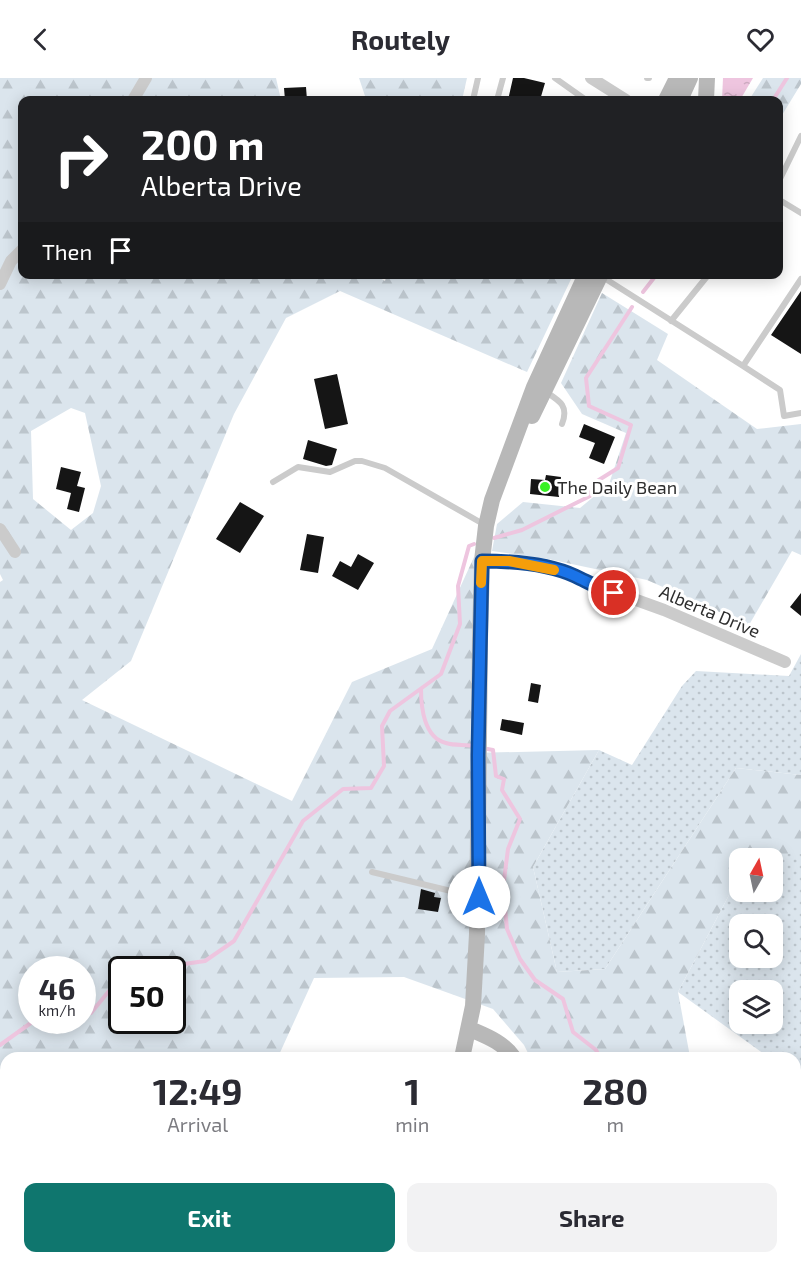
<!DOCTYPE html>
<style>
:root{--surface:#fff;--page:#f2f2f3;--text:#2b2b33;--muted:#7c7c81;--accent:#0f766e}
body{margin:0;font-family:"Exo 2",sans-serif;background:var(--page);color:var(--text);height:100vh;display:flex;flex-direction:column;font-size:22px;white-space:nowrap}
*{box-sizing:border-box;margin:0}
p{font-size:20px;color:var(--muted)}
.icon{flex:none;width:33px;height:33px;fill:none;stroke:currentColor;stroke-width:2;stroke-linecap:round;stroke-linejoin:round}
.map{position:relative;flex:1;overflow:hidden}
.drawer{position:absolute;left:0px;top:974px;width:801px;height:212px;display:flex;flex-direction:column;background:var(--surface);border-radius:18px 18px 0 0;box-shadow:0 3px 15px #0003}
.drawer>*{flex:none}
.banner{position:absolute;left:18px;top:18px;width:765px;height:183px;border-radius:12px;box-shadow:0 3px 15px #0003;background:#202124;color:#fff;overflow:hidden}
.needle{width:39px;rotate:9deg}
.buttons{position:absolute;left:729px;top:770px;display:grid;gap:12px}
.buttons a{display:grid;place-items:center;width:54px;height:54px;border-radius:12px;background:var(--surface);box-shadow:0 3px 15px #0003;font-size:30px}
.speed{position:absolute;left:18px;top:878px;display:flex;gap:12px;font-size:30px;font-weight:700;text-align:center}
.speed>*{display:grid;place-content:center;width:78px;height:78px;border-radius:50%;background:var(--surface);box-shadow:0 3px 15px #0003;line-height:1}
.speed small{font-size:15px;font-weight:400}
.speed .limit{border:3px solid #111;border-radius:9px;background:#fff;color:#111}
.pin{position:absolute;display:grid;place-items:center;width:51px;height:51px;color:#fff;margin:-26px;border:3px solid #fff;border-radius:50%;box-shadow:0 2px 6px #0007}
.me{position:absolute;width:66px;margin:-33px;rotate:0deg;stroke-linejoin:round;filter:drop-shadow(0 0 4px #0008)}
.turn{display:flex;align-items:center;gap:21px;height:126px;padding:0 24px;font-size:27px}
.turn .icon{width:78px;height:78px;stroke-width:2.5}
.turn b{display:block;font-size:42px;line-height:51px}
.then{display:flex;align-items:center;height:57px;padding:0 24px;background:#0003;gap:12px;font-size:22px}
.eta{display:flex;justify-content:space-evenly;align-items:center;height:102px;text-align:center}
.eta b{font-size:36px;font-weight:700;line-height:42px}
.primary-button{display:flex;gap:12px;margin-top:auto;padding:12px 24px}
.primary-button a{flex:1;height:69px;border-radius:12px;background:var(--accent);color:#fff;font-size:24px;font-weight:700;line-height:69px;text-align:center}
.primary-button a+a{background:var(--page);color:var(--text)}
header{display:flex;justify-content:space-between;align-items:center;height:78px;padding:0 24px;background:var(--surface);font-size:27px;font-weight:700}
.map>svg:first-child{display:block}
.grass{fill:url(#grass-dots);fill-rule:evenodd}
.forest{fill:url(#forest-firs);fill-rule:evenodd}
.water{fill:url(#water-ripples)}
.lines{fill:none;stroke-linecap:round;stroke-linejoin:round}
.stream{stroke:#eec5df;stroke-width:4}
.building{fill:#151515}
.lane{stroke:#cbcbcb;stroke-width:6}
.street{stroke:#cbcbcb;stroke-width:12}
.secondary{stroke:#b8b8b8;stroke-width:16}
.route-casing{stroke:#114b97;stroke-width:15}
.route{stroke:#1a73e8;stroke-width:10}
.slow{stroke:#f59e0b;stroke-width:10}
.poi-dot{fill:#38f223;stroke:#fff;stroke-width:2}
.labels{text-anchor:middle;dominant-baseline:central;stroke-width:6;stroke-linejoin:round;paint-order:stroke}
.poi-label{font-size:18px;fill:#2e2e2e;stroke:#fff;text-anchor:start}
.street-label{font-size:18px;fill:#2e2e2e;stroke:#fff}
</style>
<header><svg class="icon" aria-label="back" viewBox="0 0 24 24"><path d="M15 5l-7 7 7 7"/></svg>Routely<svg class="icon" aria-label="heart" viewBox="0 0 24 24"><path d="M12 20l-8-8c-3-5 5-10 8-4 3-6 11-1 8 4z"/></svg></header>
<div class="map">
<svg width="801" height="1184" viewBox="0 0 801 1184">
<defs>
<pattern id="grass-dots" width="8" height="8" patternUnits="userSpaceOnUse" patternTransform="scale(1.5)"><rect width="8" height="8" fill="#dbe5ed"/><path d="M2 2h.1M6 6h.1" fill="none" stroke="#bcc5cc" stroke-width="1.8" stroke-linecap="round"/></pattern>
<pattern id="forest-firs" width="22" height="20" patternUnits="userSpaceOnUse" patternTransform="scale(1.5)"><rect width="22" height="20" fill="#dbe5ed"/><path d="M5 1l3.5 6h-7zM16 11l3.5 6h-7z" fill="#bcc5cc"/></pattern>
<pattern id="water-ripples" width="26" height="14" patternUnits="userSpaceOnUse" patternTransform="scale(1.5)"><rect width="26" height="14" fill="#eec5df"/><path d="M2 4q2-2 4 0t4 0M15 11q2-2 4 0t4 0" fill="none" stroke="#ccaac0"/></pattern>
</defs>
<rect width="100%" height="100%" fill="#fff"/>
<path class="grass" d="M 801,576 L 801,697 L 736,690 L 605,891 L 557,894 L 533,789 L 599,672 L 632,687 L 682,608 L 696,593 L 789,598 Z
M 751,776 L 801,776 L 801,1003 L 795,999 L 795,980 L 768,979 L 678,914 L 739,798 L 740,813 L 772,813 L 772,780 L 749,780 ZM 740,846 L 772,846 L 772,879 L 740,879 ZM 740,912 L 772,912 L 772,945 L 740,945 Z"/>
<path class="forest" d="M 0,0 L 276,0 L 281,22 L 22,22 L 22,196 L 373,196 L 385,203 L 387,196 L 573,197 L 527,294 L 340,213 L 286,240 L 234,336 L 131,583 L 82,622 L 292,723 L 352,604 L 432,571 L 474,479 L 471,675 L 599,672 L 533,789 L 557,894 L 605,891 L 736,690 L 801,697 L 801,776 L 751,776 L 749,780 L 740,780 L 739,798 L 678,914 L 690,979 L 530,979 L 524,967 L 493,931 L 404,899 L 314,900 L 278,979 L 6,980 L 6,1123 L 0,1132 L 0,504 L 3,502 L 0,496 ZM 71,330 L 85,335 L 101,408 L 93,435 L 71,452 L 33,421 L 31,353 ZM 32,891 L 82,891 L 82,942 L 32,942 ZM 122,891 L 172,891 L 172,942 L 122,942 Z
M 359,0 L 467,0 L 462,22 L 382,22 L 365,18 Z
M 763,0 L 801,0 L 801,6 L 779,42 L 778,22 L 749,22 Z
M 602,215 L 668,256 L 657,282 L 757,351 L 801,346 L 801,477 L 792,473 L 749,547 L 647,502 L 548,481 L 492,473 L 497,446 L 523,424 L 580,430 L 609,406 L 626,355 L 582,336 L 561,305 Z
M 795,1113 L 801,1118 L 801,1184 L 674,1184 L 666,1179 L 795,1179 Z
M 332,1179 L 495,1179 L 496,1181 L 498,1179 L 633,1179 L 635,1181 L 633,1184 L 326,1184 Z"/>
<path class="water" d="M 723,0 L 753,0 L 740,22 L 722,22 Z"/>
<g class="lines">
<path class="stream" d="M 773,22 L 787,0
M 643,214 L 657,196
M 494,460 L 522,452 L 590,418 L 594,405 L 618,390 L 631,347 L 589,328 L 586,300 L 632,229
M 421,611 C 421,629 424,660 446,665 C 455,668 465,666 475,668
M 482,670 L 493,672 L 496,698 L 504,701 L 502,712 L 520,741 L 508,771 L 503,810 L 507,851 L 520,881 L 535,902 L 563,921 L 573,954 L 596,972 L 600,980
M 149,891 L 205,883 L 234,863 L 303,743 L 343,711 L 371,710 L 384,688 L 382,648 L 390,633 L 441,596 L 460,546 L 458,508 L 469,468 L 474,466
M 82,936 L 91,935 L 122,897
M 0,967 L 35,942
M 704,1179 L 711,1184"/>
</g>
<path class="building" d="M 513,0 L 524,0 L 545,5 L 540,22 L 508,22 Z
M 306,9 L 307,22 L 285,22 L 284,10 Z
M 801,213 L 801,276 L 771,257 Z
M 337,296 L 348,346 L 325,351 L 314,301 Z
M 584,346 L 615,359 L 604,386 L 589,380 L 595,365 L 579,359 Z
M 308,362 L 337,371 L 332,387 L 326,388 L 303,381 Z
M 61,389 L 81,394 L 77,408 L 85,410 L 79,434 L 67,431 L 71,415 L 56,411 Z
M 546,397 L 561,399 L 559,419 L 530,416 L 531,401 L 545,402 Z
M 240,424 L 264,438 L 240,475 L 216,461 Z
M 307,456 L 324,459 L 318,495 L 300,492 Z
M 358,476 L 374,485 L 358,512 L 332,498 L 340,483 L 351,489 Z
M 801,515 L 801,538 L 790,529 Z
M 531,605 L 541,607 L 538,625 L 528,623 Z
M 502,641 L 524,645 L 522,657 L 500,652 Z
M 421,811 L 435,815 L 434,819 L 441,820 L 438,834 L 418,831 Z"/>
<g class="lines">
<path class="lane" d="M 555,0 L 586,22
M 647,0 L 649,0
M 473,22 L 478,0
M 497,22 L 503,0
M 778,105 L 801,58
M 778,121 L 801,135
M 601,198 L 743,288 L 801,201
M 671,243 L 709,196
M 743,288 L 780,312 L 784,338 L 801,335
M 546,314 C 560,323 569,328 562,346
M 273,404 L 298,389 L 330,394 L 355,383 L 362,383 L 385,390 L 485,447
M 372,794 L 476,819"/>
<path class="street" d="M 591,0 L 626,22
M 133,22 L 146,0
M 0,206 L 11,183 L 22,172
M 0,451 L 15,474
M 482,483 L 509,483 L 537,487 L 574,497 L 599,511 L 628,519 L 664,532 L 785,584
M 176,1179 L 183,1184"/>
<path class="secondary" d="M 666,22 L 677,0
M 680,22 L 690,0
M 706,22 L 707,0
M 532,338 L 601,196
M 470,951 C 486,958 503,964 514,980
M 462,980 L 473,928 L 477,856 L 480,561 L 482,483 L 486,448 L 492,422 L 534,309 L 586,196
M 643,1179 L 649,1184
M 310,1184 L 316,1179"/>
</g>
<g class="lines">
<defs>
<path id="route" d="M 479,819 L 478,677 L 482,483 C 512,483 547,485 575,498 C 588,504 599,511 614,515"/>
</defs>
<use href="#route" class="route-casing"/>
<use href="#route" class="route"/>
<path class="slow" d="M 481,505 L 482,483 L 509,483 L 554,492"/>
</g>
<circle class="poi-dot" cx="545" cy="409" r="6"/>
<g class="labels">
<g class="poi-label">
<text x="557" y="409">The Daily Bean</text>
</g>
<g class="street-label">
<text transform="translate(710 533) rotate(23)">Alberta Drive</text>
</g>
</g>
</svg>
<div class="buttons">
<a><svg class="needle" viewBox="-14 -14 28 28"><path d="M0-13l5 13h-10z" fill="#e53935"/><path d="M0 13l5-13h-10z" fill="#7c7c81"/></svg></a>
<a><svg class="icon" aria-label="search" viewBox="0 0 24 24"><circle cx="10" cy="10" r="6"/><path d="M15 15l6 6"/></svg></a>
<a><svg class="icon" aria-label="layers" viewBox="0 0 24 24"><path d="M12 4l9 5-9 5-9-5zM3 14l9 5 9-5"/></svg></a>
</div>
<div class="speed"><div>46<small>km/h</small></div><div class="limit">50</div></div>
<div class="pin" style="left:614px;top:515px;background:#d93025"><svg class="icon" aria-label="arrive" viewBox="0 0 24 24"><path d="M6 21V4h12l-3 4 3 4H6"/></svg></div>
<svg class="me" style="left:479px;top:819px" viewBox="-20 -20 40 40"><circle r="19" fill="#fff"/><path d="M0-13L10 11 0 6-10 11z" fill="#1a73e8"/></svg>
<div class="banner">
<div class="turn"><svg class="icon" aria-label="right" viewBox="0 0 24 24"><path d="M7 20v-9h11M14 6l5 5-5 5"/></svg><div><b>200 m</b>Alberta Drive</div></div>
<div class="then">Then<svg class="icon" aria-label="arrive" viewBox="0 0 24 24"><path d="M6 21V4h12l-3 4 3 4H6"/></svg></div>
</div>
<section class="drawer">
<div class="eta">
<div><b>12:49</b><p>Arrival</p></div>
<div><b>1</b><p>min</p></div>
<div><b>280</b><p>m</p></div>
</div>
<div class="primary-button"><a>Exit</a><a>Share</a></div>
</section>
</div>
